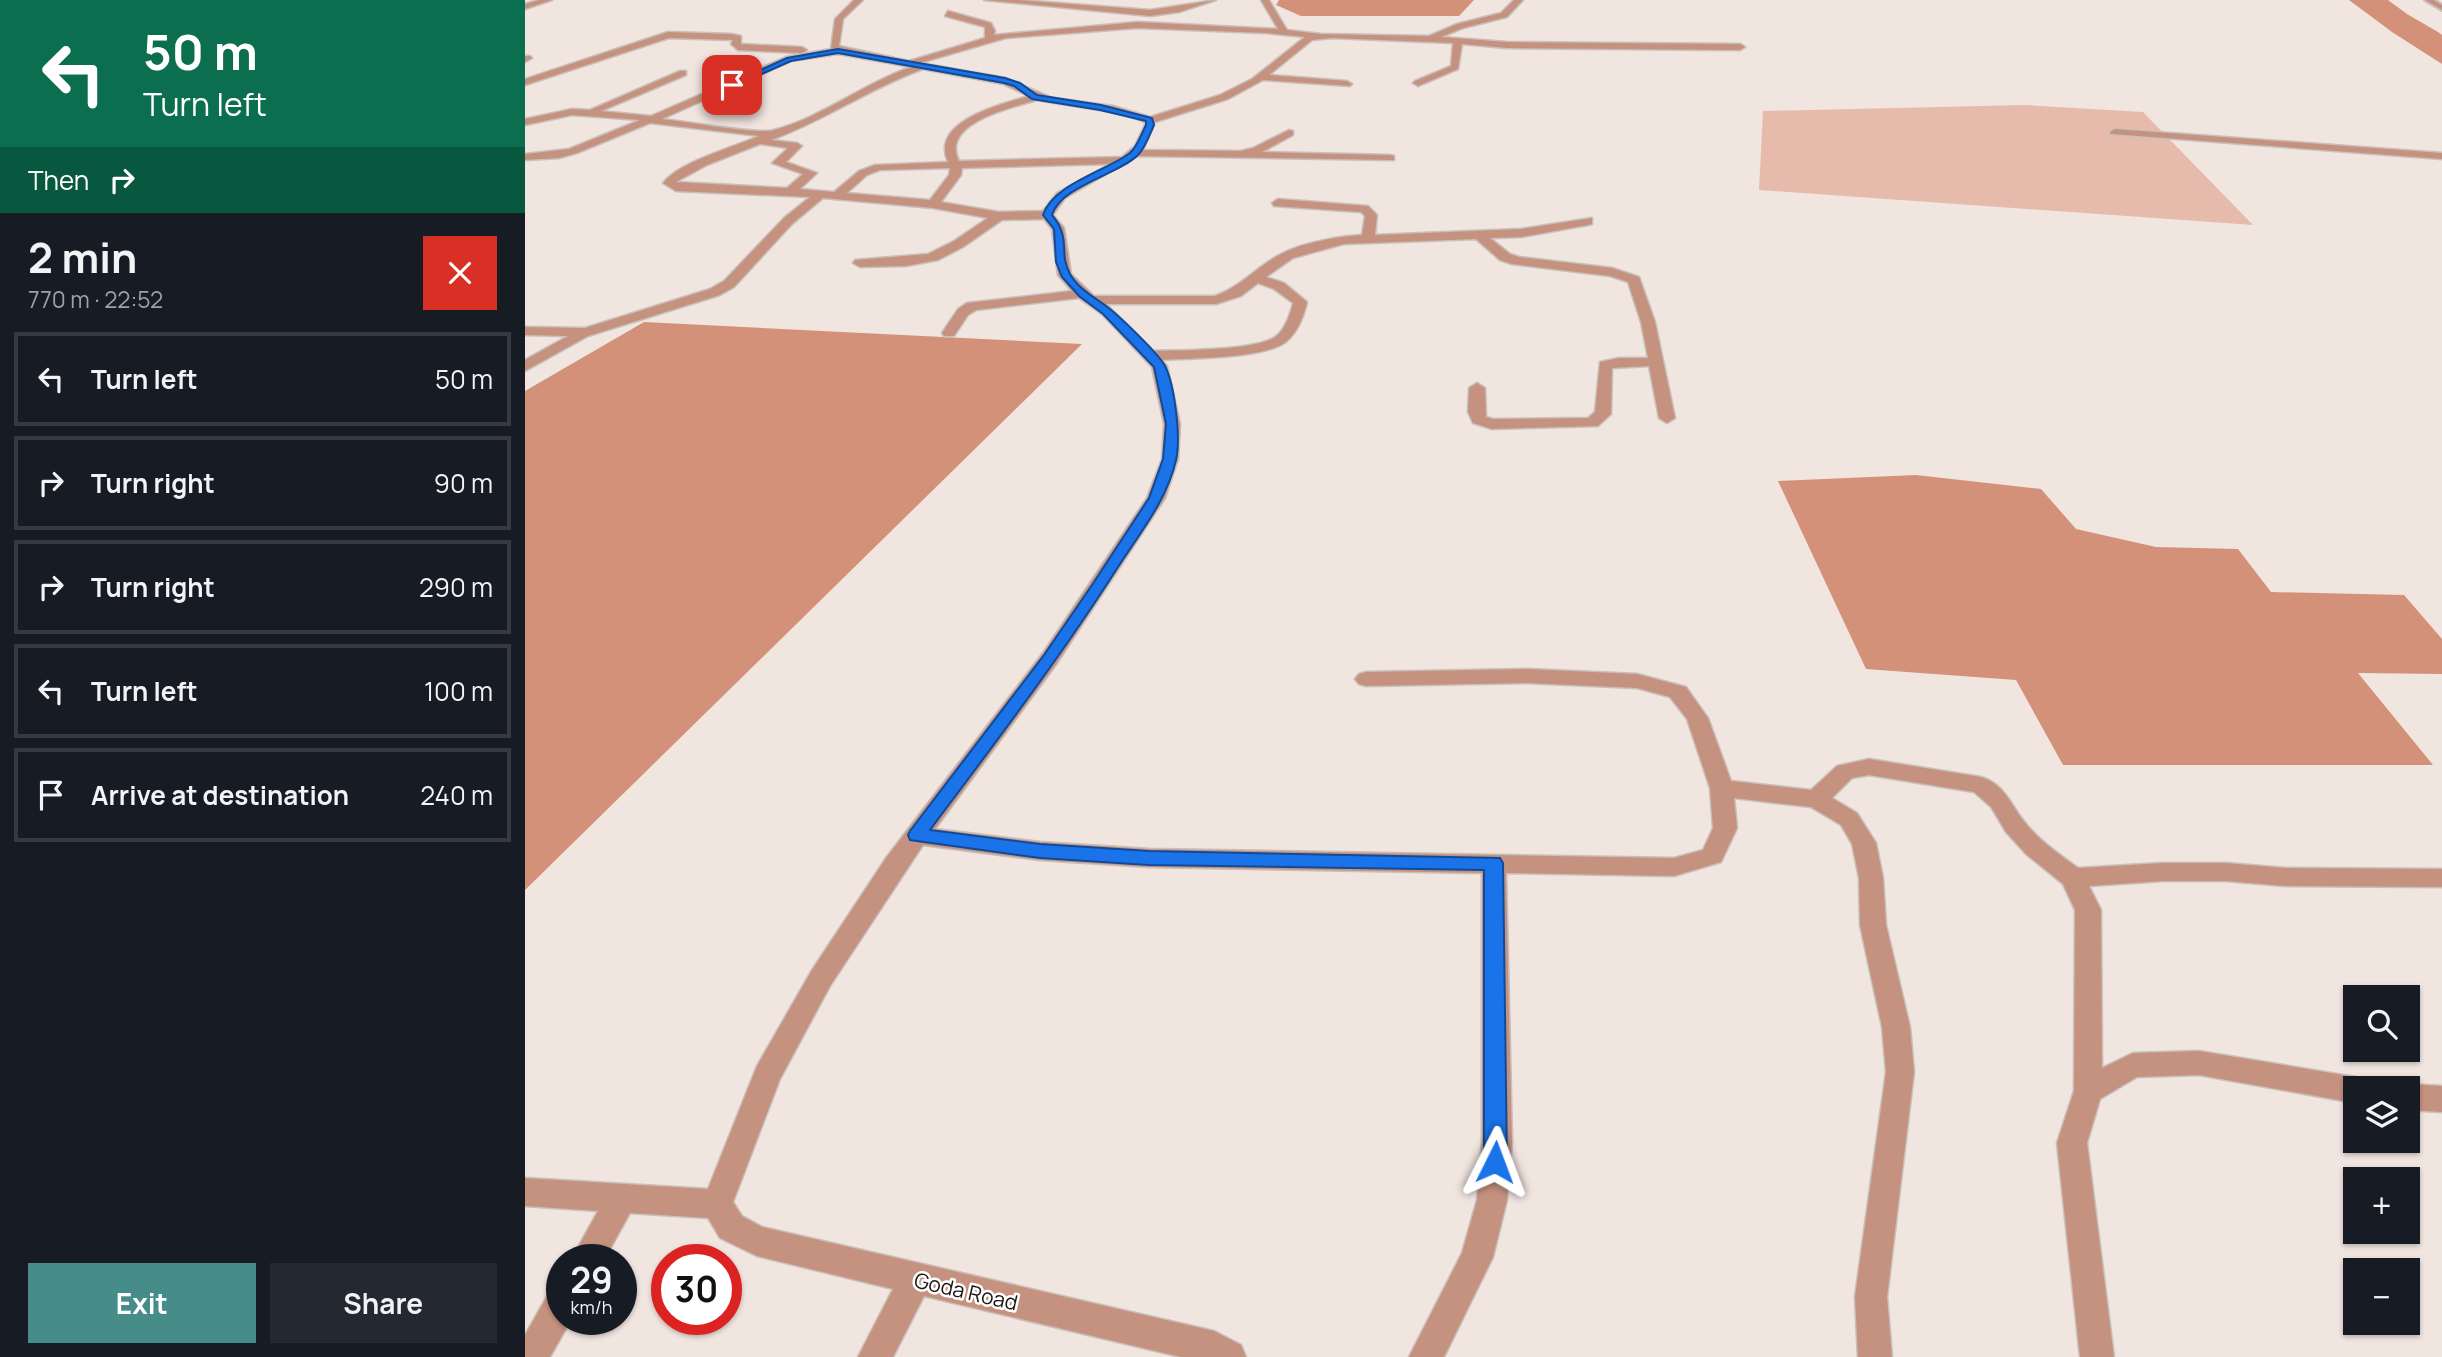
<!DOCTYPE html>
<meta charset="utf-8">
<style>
:root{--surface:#171b24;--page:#242831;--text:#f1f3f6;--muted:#9ea1a6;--line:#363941;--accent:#468d89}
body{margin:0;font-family:Manrope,sans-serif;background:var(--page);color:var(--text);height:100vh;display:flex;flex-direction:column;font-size:26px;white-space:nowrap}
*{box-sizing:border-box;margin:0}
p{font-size:23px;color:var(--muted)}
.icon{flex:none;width:38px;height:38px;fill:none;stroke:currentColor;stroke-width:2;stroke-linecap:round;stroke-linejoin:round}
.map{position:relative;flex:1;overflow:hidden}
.panel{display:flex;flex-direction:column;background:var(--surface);width:525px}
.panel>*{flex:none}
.banner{background:#0b6e4f;color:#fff;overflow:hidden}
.tools{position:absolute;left:1818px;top:985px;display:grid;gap:14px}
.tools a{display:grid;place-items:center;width:77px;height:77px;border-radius:0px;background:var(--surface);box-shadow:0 2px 5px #0004;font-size:35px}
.speed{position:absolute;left:21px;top:1244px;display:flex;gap:14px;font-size:35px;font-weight:700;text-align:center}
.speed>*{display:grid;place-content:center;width:91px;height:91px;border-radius:50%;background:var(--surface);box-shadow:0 2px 5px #0004;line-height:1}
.speed small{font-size:18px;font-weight:400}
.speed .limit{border:10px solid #d22;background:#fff;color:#111}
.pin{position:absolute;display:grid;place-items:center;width:60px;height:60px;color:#fff;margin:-30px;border-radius:14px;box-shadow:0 4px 10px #0006}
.me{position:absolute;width:77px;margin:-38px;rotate:3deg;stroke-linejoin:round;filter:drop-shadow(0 0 5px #0008)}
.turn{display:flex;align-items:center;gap:24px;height:147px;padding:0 28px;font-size:32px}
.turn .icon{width:91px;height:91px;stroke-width:2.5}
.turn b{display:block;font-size:49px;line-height:60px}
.then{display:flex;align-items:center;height:66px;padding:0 28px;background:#0003;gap:14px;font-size:26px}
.round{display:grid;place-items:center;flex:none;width:74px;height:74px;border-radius:0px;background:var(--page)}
.head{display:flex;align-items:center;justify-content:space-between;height:119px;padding:0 28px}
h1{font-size:42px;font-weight:700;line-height:52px}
.primary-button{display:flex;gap:14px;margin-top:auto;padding:14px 28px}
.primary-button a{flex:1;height:80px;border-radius:0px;background:var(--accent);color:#fff;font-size:28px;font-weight:700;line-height:80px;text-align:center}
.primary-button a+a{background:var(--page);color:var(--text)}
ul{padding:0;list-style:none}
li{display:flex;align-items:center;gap:21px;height:94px;margin:0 14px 10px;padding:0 14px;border:4px solid var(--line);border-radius:0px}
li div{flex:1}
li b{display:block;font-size:26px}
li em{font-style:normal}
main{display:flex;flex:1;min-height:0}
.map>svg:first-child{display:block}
.green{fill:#e6bbac}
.water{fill:#d49179}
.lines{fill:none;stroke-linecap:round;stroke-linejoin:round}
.lane-casing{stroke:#cac0bb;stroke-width:4}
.street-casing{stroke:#cac0bb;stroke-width:3}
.lane{fill:#c59280;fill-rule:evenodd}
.street{fill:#c59280;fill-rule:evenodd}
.route{fill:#1a73e8;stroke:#114b97;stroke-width:2}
.labels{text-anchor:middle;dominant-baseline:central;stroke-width:5;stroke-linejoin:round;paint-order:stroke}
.near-street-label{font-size:21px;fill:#1a1614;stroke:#fff}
</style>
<main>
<section class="panel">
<div class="banner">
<div class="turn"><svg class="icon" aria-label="left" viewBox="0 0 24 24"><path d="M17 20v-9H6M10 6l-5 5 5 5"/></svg><div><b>50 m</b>Turn left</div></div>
<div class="then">Then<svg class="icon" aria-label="right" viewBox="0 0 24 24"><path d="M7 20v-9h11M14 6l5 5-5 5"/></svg></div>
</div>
<div class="head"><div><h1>2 min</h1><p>770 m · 22:52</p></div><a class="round" style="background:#d93025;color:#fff"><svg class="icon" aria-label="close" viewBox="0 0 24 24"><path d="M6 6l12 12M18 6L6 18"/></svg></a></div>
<ul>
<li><svg class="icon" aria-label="left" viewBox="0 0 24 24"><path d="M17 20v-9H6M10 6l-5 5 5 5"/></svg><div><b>Turn left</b></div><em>50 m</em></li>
<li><svg class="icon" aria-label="right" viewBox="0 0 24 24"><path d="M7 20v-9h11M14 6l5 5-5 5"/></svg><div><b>Turn right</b></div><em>90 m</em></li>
<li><svg class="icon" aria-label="right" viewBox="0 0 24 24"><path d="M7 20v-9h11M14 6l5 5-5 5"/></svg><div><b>Turn right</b></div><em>290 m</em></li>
<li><svg class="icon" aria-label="left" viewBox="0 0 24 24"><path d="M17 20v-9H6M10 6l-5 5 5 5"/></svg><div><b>Turn left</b></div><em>100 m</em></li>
<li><svg class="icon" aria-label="arrive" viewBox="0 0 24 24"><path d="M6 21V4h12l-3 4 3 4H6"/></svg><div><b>Arrive at destination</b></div><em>240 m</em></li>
</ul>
<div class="primary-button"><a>Exit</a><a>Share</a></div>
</section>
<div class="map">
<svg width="1917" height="1357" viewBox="0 0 1917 1357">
<rect width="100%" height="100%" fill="#f1e5e0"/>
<path class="green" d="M 1500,105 L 1618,112 L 1728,225 L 1234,190 L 1238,111 Z"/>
<path class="water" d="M 754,0 L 949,0 L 934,16 L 776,16 L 751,5 Z
M 1824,0 L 1863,0 L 1882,14 L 1913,32 L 1917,35 L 1917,64 L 1867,32 Z
M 119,322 L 557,344 L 0,890 L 0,391 Z
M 1391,475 L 1516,489 L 1551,529 L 1631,547 L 1713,549 L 1746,592 L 1879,595 L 1917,639 L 1917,674 L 1833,673 L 1908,765 L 1538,765 L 1491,680 L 1341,669 L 1253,481 Z"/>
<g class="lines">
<defs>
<path id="lane" d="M 1900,0 L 1909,0 L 1917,5 L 1917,10 Z"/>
<path id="street" d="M 14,0 L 27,0 L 0,9 L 0,4 Z
M 329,0 L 338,0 L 318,19 L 314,46 L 384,61 L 460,38 L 460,27 L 420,16 L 423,11 L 466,23 L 470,31 L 469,35 L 613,22 L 753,29 L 736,0 L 744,0 L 762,30 L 796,34 L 904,36 L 932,24 L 976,13 L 989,0 L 998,0 L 982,17 L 938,28 L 916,37 L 982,42 L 1215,44 L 1220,47 L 1215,50 L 982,48 L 937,44 L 933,69 L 893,86 L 888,83 L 890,81 L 926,66 L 928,43 L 807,38 L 787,40 L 744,75 L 822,81 L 827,84 L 825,86 L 738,80 L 703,99 L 630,122 L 618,150 L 716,151 L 728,148 L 764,130 L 768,131 L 768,135 L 737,152 L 865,155 L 869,156 L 869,160 L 612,156 L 540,198 L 528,215 L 539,228 L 546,274 L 569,296 L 690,296 C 716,287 733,265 758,253 C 777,243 815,236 837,235 L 840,216 L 836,212 L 749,206 L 747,203 L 753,199 L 843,206 L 852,215 L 850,235 L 996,229 L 1067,218 L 1067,224 L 1063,225 L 996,237 L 965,238 L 985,254 L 994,257 L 1087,268 L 1114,277 L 1130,322 L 1150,418 L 1142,423 L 1134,418 L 1124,366 L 1087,368 L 1086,414 L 1073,426 L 967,429 L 948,423 L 943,412 L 944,388 L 952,383 L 960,388 L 961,417 L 968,419 L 1063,418 L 1070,412 L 1075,362 L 1094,358 L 1123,358 L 1116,322 L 1103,282 L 1085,276 L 987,264 L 975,260 L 951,239 L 819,244 L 768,258 L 741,277 L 759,283 L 782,302 C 779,316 773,331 762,341 C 742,359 664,358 636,360 L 642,366 L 655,424 L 653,459 L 640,498 L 532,663 L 410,829 L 515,842 L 624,849 L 1149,858 L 1178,850 L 1188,828 L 1185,788 L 1162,719 L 1145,697 L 1112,688 L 1002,683 L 841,686 L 834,684 L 830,679 L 834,674 L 841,672 L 1002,669 L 1112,674 L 1161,687 L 1183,718 L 1206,781 L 1286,790 L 1312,766 L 1344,759 L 1456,777 C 1479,784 1485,803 1498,820 C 1512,839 1534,854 1553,868 L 1638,863 L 1701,863 L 1760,868 L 1917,869 L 1917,887 L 1760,886 L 1701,881 L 1638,881 L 1564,886 L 1576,910 L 1577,1068 L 1608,1053 L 1674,1051 L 1830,1077 L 1840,1081 L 1844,1088 L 1830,1088 L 1830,1103 L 1674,1075 L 1612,1077 L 1575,1099 L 1562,1143 L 1589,1357 L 1555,1357 L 1532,1143 L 1549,1091 L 1550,910 L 1538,884 L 1501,854 L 1481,832 L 1466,807 L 1449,792 L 1344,775 L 1327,778 L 1307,798 L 1332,813 L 1351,843 L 1358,878 L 1361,925 L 1385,1027 L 1389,1072 L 1362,1297 L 1367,1357 L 1333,1357 L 1330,1297 L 1361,1072 L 1357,1027 L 1335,925 L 1334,878 L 1327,844 L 1316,825 L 1286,807 L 1209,798 L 1212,828 L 1196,862 L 1149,876 L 981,873 L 987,1142 L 982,1200 L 968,1257 L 919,1357 L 884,1357 L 937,1253 L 952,1200 L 957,1142 L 957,873 L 624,867 L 515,860 L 398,845 L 305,986 L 255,1079 L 208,1202 L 217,1216 L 237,1227 L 689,1331 L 716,1345 L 721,1357 L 656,1357 L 399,1296 L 368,1357 L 333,1357 L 368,1289 L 232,1256 L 195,1238 L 183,1218 L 105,1213 L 79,1260 L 46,1260 L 73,1211 L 0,1206 L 0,1178 L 183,1189 L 232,1066 L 287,970 L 361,858 L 518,653 L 622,498 L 637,459 L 639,424 L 627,367 L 577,314 L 554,298 L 451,310 L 443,315 L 429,336 L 419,336 L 417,333 L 433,309 L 442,303 L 547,291 L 533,275 L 527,229 L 519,219 L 477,220 L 438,247 L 413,260 L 381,266 L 335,267 L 328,263 L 330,260 L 403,254 L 429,241 L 463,218 L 408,208 L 298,198 L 267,224 L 209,287 L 195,295 L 63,336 L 0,371 L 0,360 L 43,336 L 0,335 L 0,327 L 60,328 L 185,289 L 199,281 L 259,218 L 285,197 L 151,191 L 138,183 C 154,162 209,147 234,136 L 125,123 L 52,153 L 34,158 L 0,160 L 0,154 L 44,149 L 115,120 L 47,115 L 0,125 L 0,119 L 47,109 L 65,110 L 155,71 L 161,71 L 161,75 L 76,111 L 126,116 L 261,57 L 306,49 L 310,19 ZM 613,28 L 741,33 L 780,37 L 727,79 L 695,95 L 625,117 L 588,106 L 527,98 L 480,78 L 395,63 L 481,38 ZM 313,54 L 386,67 C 339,83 298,117 249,130 C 234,135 158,121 137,119 L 266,61 ZM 398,69 L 478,84 L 504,96 C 477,104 404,121 423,162 L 350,165 L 334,171 L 309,192 L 275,189 L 292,173 L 261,162 L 277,146 L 272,143 L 246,140 C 299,121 345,88 398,69 ZM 512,100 L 599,114 L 620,122 L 620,125 L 610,146 L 597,157 L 434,161 C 415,123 486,108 512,100 ZM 235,144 L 263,148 L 247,163 L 278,174 L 262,188 L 151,182 L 182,165 ZM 585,164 L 532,193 L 518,211 L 474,212 L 416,202 L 436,175 L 437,168 ZM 425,168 L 424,175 L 405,200 L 322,193 L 342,175 L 355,170 ZM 733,283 L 749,289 L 768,303 C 765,315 760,330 750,337 C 729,351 655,350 628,351 L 581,304 L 691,304 L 716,296 Z
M 459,0 L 494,0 L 625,10 L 691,0 L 654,12 L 625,16 Z
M 143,32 L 206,34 L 216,36 L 216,44 L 277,47 L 282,50 L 277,53 L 213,50 L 206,44 L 208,40 L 144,38 L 0,85 L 0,79 Z
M 0,56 L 5,56 L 7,58 L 0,62 Z
M 1590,129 L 1917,153 L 1917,159 L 1586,134 L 1585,132 Z
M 1883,1084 L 1917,1086 L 1917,1112 L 1883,1110 L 1883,1088 L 1873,1088 Z
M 37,1287 L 37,1320 L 46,1320 L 25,1357 L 0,1357 L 0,1335 L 25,1291 Z"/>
</defs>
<use href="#lane" class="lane-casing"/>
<use href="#street" class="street-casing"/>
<use href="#lane" class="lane"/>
<use href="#street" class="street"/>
</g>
<path class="route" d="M 313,49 L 480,78 L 495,83 L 512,95 L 576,105 L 627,118 L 629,125 C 625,134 620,148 613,155 C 593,175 535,186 527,215 C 547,239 533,252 545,274 C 554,290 571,298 585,309 C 595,317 635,355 640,366 C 650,386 656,438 651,460 C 642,500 615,533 593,567 C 535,658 470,743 405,830 L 515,844 L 624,851 L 975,858 L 978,863 L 982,1162 L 978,1169 L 970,1172 L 962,1169 L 959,1162 L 959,870 L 624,865 L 515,858 L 385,840 L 383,835 L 385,831 L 519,655 L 567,585 L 624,498 L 638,459 L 641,424 L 629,367 L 578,314 L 554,296 L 537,277 L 531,262 L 529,229 L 518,215 C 527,185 581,171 605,153 C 612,147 617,133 621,125 L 621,121 L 575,110 L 507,99 L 489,86 L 479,83 L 313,53 L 266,61 L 210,86 L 203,85 L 262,58 Z"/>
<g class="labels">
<g class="near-street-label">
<text transform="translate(441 1291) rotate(13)">Goda Road</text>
</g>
</g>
</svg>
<div class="tools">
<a><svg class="icon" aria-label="search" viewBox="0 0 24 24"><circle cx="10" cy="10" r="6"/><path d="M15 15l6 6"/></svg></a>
<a><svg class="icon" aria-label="layers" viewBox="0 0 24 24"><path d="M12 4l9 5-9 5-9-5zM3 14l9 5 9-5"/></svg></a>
<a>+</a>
<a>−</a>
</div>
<div class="speed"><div>29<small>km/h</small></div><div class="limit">30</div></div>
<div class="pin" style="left:207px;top:85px;background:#d93025"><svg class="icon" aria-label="arrive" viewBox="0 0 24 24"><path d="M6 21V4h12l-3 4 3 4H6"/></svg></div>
<svg class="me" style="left:970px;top:1162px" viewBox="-20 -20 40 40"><path d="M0-17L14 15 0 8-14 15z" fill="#1a73e8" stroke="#fff" stroke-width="4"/></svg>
</div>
</main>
